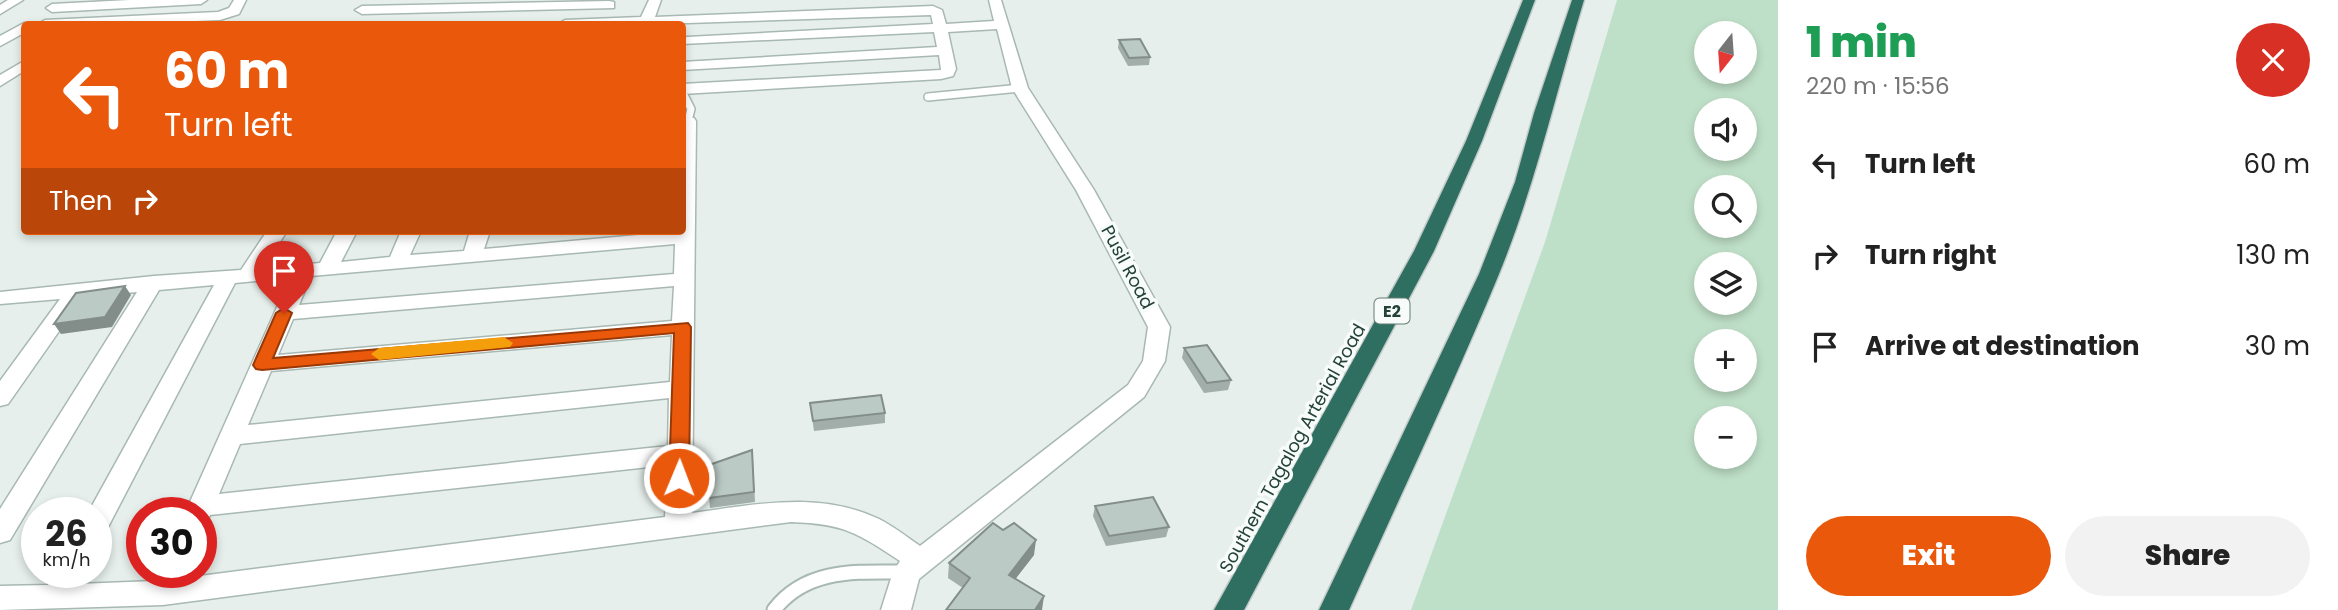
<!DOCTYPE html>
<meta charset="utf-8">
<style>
:root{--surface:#fff;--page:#f2f2f2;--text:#222;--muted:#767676;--accent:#ea580c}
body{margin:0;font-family:Poppins,sans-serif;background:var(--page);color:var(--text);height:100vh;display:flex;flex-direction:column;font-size:26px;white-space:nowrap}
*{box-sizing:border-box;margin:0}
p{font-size:23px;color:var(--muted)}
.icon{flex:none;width:38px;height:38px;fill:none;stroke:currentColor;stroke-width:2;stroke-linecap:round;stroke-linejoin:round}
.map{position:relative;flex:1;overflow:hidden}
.side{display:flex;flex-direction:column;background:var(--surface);width:560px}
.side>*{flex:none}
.top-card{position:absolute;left:21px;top:21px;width:665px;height:214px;border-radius:7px;box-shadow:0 4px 10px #0003;background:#ea580c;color:#fff;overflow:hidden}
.needle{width:46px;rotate:197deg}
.fabs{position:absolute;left:1694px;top:21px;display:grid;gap:14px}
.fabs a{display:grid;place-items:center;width:63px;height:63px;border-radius:50%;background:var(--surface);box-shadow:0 4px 10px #0003;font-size:35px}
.speed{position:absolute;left:21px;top:497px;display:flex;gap:14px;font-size:35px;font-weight:700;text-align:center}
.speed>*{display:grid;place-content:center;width:91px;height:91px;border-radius:50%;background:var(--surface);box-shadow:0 4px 10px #0003;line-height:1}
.speed small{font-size:18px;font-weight:400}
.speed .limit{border:10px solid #d22;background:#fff;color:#111}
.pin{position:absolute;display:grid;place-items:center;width:60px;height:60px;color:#fff;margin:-72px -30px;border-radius:50% 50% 50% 0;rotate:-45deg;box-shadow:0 0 7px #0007}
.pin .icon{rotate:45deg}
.me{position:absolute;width:77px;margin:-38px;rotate:1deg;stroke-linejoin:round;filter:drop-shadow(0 0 5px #0008)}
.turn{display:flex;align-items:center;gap:24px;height:147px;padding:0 28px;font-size:32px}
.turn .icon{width:91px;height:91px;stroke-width:2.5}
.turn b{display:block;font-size:49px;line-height:60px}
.then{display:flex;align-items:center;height:66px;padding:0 28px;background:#0003;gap:14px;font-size:26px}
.round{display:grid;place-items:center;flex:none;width:74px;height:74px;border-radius:37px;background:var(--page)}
.summary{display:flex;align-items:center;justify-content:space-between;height:119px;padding:0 28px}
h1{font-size:42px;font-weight:800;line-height:52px;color:#1e9e55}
.primary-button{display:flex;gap:14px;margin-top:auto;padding:14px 28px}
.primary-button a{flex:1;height:80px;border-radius:42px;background:var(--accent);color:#fff;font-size:28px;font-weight:800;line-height:80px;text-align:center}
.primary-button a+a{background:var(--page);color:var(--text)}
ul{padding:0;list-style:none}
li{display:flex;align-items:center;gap:21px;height:91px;padding:0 28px}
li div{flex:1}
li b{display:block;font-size:26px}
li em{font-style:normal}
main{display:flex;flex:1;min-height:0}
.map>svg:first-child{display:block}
.green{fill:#bfe0c8;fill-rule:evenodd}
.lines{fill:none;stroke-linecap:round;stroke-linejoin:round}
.service-far1-casing{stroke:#a8b8b2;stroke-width:10}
.service-casing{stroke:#a8b8b2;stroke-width:17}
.minor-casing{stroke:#a8b8b2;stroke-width:3}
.motorway-casing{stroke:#c2cac8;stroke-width:3}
.service-far1{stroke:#fff;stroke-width:7}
.service{stroke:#fff;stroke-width:13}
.minor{fill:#fff;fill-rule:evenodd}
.motorway{fill:#2f6f62;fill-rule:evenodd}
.wall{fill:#a1aea9}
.shaded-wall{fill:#838d89}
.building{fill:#bbcac4;stroke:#838d89;stroke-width:2}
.route{fill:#ea580c;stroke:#983908;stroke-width:2}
.slow{fill:#f59e0b}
.labels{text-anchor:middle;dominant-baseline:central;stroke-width:7;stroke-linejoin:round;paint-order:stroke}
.shield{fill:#f7fbf9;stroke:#637a73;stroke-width:2}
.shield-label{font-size:16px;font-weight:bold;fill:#24423a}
.street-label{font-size:18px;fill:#24423a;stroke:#f7fbf9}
</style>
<main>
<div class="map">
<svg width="1778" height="610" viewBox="0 0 1778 610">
<rect width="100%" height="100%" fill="#e6efeb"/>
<path class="green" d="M 1617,0 L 1778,0 L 1778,610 L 1411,610 L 1545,242 ZM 1706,33 L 1745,33 L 1745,72 L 1706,72 ZM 1745,110 L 1745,149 L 1706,149 L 1706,110 ZM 1745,187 L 1745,226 L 1706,226 L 1706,187 ZM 1706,264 L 1745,264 L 1745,303 L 1706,303 ZM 1706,341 L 1745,341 L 1745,380 L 1706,380 ZM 1706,418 L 1745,418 L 1745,457 L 1706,457 Z"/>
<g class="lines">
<defs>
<path id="service-far1" d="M 682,91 L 691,109 L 688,121
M 928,97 L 1020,88"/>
<path id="service" d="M 774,610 C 806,568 856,572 904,572"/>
<path id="minor" d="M 8,0 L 23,0 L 0,14 L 0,5 Z
M 129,0 L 207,0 L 201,4 L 52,12 L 46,8 L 52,4 Z
M 234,0 L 246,0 L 239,14 L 220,20 L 122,24 L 38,24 L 45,20 L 218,12 L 229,8 Z
M 649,0 L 661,0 L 655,17 L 933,6 L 942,10 L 946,24 L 994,21 L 989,0 L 1001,0 L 1028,88 L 1094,190 L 1170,327 L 1165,361 L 1144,397 L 919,579 L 911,610 L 881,610 L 893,572 L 900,561 C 856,532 844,524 791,522 L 163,605 L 0,610 L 0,586 L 48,585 L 55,572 L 84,572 L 78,584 L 154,581 L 158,572 L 186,572 L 184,578 L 665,517 L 667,465 L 210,515 L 207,521 L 201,523 L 201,513 L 185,513 L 290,278 L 235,283 L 106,531 L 96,534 L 96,513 L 88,513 L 214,285 L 159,290 L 10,540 L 0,543 L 0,509 L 137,292 L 83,297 L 8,404 L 0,406 L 0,381 L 60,299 L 0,304 L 0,292 L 154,276 L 241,270 L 267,231 L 287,231 L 263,268 L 320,263 L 337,231 L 357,231 L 341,262 L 390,257 L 401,231 L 421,231 L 410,255 L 464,251 L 470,231 L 490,231 L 484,249 L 682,231 L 682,116 L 694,118 L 696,121 L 692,513 C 755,505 818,490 879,519 C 893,526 907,537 920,546 L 1128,385 L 1143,361 L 1148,327 L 1076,190 L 1012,88 L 997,29 L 948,32 L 956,69 L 953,76 L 941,79 L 682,94 L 682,84 L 941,70 L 939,55 L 682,70 L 682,62 L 937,47 L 934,32 L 682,44 L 682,38 L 687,37 L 933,24 L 931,15 L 657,24 L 558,24 L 565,20 L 641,17 ZM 675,244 L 674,274 L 299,305 L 311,276 ZM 674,286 L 672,321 L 278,355 L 293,319 ZM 672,335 L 670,382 L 248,425 L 271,371 ZM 669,398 L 668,446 L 219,494 L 240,444 Z
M 609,1 L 614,2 L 614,8 L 362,14 L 355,10 L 362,6 Z
M 24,23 L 29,24 L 24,24 L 24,33 L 0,46 L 0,36 Z
M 24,61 L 24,71 L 0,86 L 0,75 Z"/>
<path id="motorway" d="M 1523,0 L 1535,0 L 1482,141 L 1434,251 L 1244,610 L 1214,610 L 1414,251 L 1466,141 Z
M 1572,0 L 1584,0 C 1556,92 1535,186 1499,274 C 1452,388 1399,498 1349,610 L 1319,610 L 1479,274 L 1515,182 L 1534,113 Z"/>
</defs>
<use href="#service-far1" class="service-far1-casing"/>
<use href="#service" class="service-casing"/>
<use href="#minor" class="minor-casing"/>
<use href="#motorway" class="motorway-casing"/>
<use href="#service-far1" class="service-far1"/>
<use href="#service" class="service"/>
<use href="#minor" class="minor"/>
<use href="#motorway" class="motorway"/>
</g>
<path class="wall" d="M 1119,40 L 1150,57 L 1149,65 L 1128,66 L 1118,48 Z
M 1184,348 L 1231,380 L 1228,390 L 1204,393 L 1182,358 Z
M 810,403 L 885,413 L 885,423 L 814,431 Z
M 753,460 L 755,502 L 710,508 L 709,498 Z
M 1095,506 L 1169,527 L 1166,537 L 1106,546 L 1093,516 Z
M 1034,555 L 1015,579 L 963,588 L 948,578 L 949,563 Z"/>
<path class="shaded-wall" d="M 125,286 L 131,295 L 112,327 L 61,334 L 54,324 Z
M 1036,540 L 1034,555 L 1007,590 L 1009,575 Z
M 1044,596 L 1042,610 L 1035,610 Z"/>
<path class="building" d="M 1140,39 L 1150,57 L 1129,58 L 1119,40 Z
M 125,286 L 105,317 L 54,324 L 76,293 Z
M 1207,345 L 1231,380 L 1207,383 L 1184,348 Z
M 881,395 L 885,413 L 813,421 L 810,403 Z
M 752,450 L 754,492 L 709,498 L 709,465 Z
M 1153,497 L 1169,527 L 1109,536 L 1095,506 Z
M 993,523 L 1003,530 L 1014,523 L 1036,540 L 1009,575 L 1044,596 L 1035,610 L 946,610 L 970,578 L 949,563 Z"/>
<path class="route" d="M 284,308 L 292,313 L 273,358 L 688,323 L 691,327 L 689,478 L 686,483 L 679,486 L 672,483 L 669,478 L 674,333 L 262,370 L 256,369 L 253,365 L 276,313 Z"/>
<path class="slow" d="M 504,337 L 513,343 L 510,347 L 379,360 L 371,354 L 379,348 Z"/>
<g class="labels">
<rect class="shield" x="1374.5" y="298.5" width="35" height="25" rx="5"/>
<g class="shield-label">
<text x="1392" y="311">E2</text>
</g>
<g class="street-label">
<text transform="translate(1128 267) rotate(62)">Pusil Road</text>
<text transform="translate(1292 448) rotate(-61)">Southern Tagalog Arterial Road</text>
</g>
</g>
</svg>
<div class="fabs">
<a><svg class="needle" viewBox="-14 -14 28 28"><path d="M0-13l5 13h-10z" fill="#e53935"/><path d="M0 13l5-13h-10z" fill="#767676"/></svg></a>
<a><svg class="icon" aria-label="sound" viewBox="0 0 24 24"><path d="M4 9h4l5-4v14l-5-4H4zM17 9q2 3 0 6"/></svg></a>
<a><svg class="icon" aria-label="search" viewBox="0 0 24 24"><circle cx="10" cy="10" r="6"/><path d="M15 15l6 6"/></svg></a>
<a><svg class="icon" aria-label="layers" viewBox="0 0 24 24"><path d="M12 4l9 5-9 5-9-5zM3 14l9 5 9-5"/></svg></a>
<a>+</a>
<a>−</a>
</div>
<div class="speed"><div>26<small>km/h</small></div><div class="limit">30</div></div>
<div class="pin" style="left:284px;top:313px;background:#d93025"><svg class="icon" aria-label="arrive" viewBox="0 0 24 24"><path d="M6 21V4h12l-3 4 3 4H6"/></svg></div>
<svg class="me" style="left:679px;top:478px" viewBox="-20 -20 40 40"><circle r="17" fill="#ea580c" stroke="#fff" stroke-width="3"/><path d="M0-11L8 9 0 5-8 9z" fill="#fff"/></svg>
<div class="top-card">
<div class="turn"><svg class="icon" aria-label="left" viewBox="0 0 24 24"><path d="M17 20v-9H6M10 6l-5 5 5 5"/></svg><div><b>60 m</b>Turn left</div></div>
<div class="then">Then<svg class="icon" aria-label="right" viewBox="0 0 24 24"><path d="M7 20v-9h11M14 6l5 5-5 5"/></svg></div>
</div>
</div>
<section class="side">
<div class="summary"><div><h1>1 min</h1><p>220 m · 15:56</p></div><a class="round" style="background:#d93025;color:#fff"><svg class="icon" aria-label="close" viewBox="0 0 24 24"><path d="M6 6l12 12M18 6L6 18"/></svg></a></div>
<ul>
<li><svg class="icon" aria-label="left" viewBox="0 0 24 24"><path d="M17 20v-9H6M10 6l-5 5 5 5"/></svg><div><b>Turn left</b></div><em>60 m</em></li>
<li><svg class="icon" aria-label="right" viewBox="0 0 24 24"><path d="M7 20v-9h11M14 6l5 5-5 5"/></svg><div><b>Turn right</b></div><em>130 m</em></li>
<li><svg class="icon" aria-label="arrive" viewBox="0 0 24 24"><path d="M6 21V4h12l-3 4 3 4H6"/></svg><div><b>Arrive at destination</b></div><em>30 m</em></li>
</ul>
<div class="primary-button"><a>Exit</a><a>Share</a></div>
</section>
</main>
